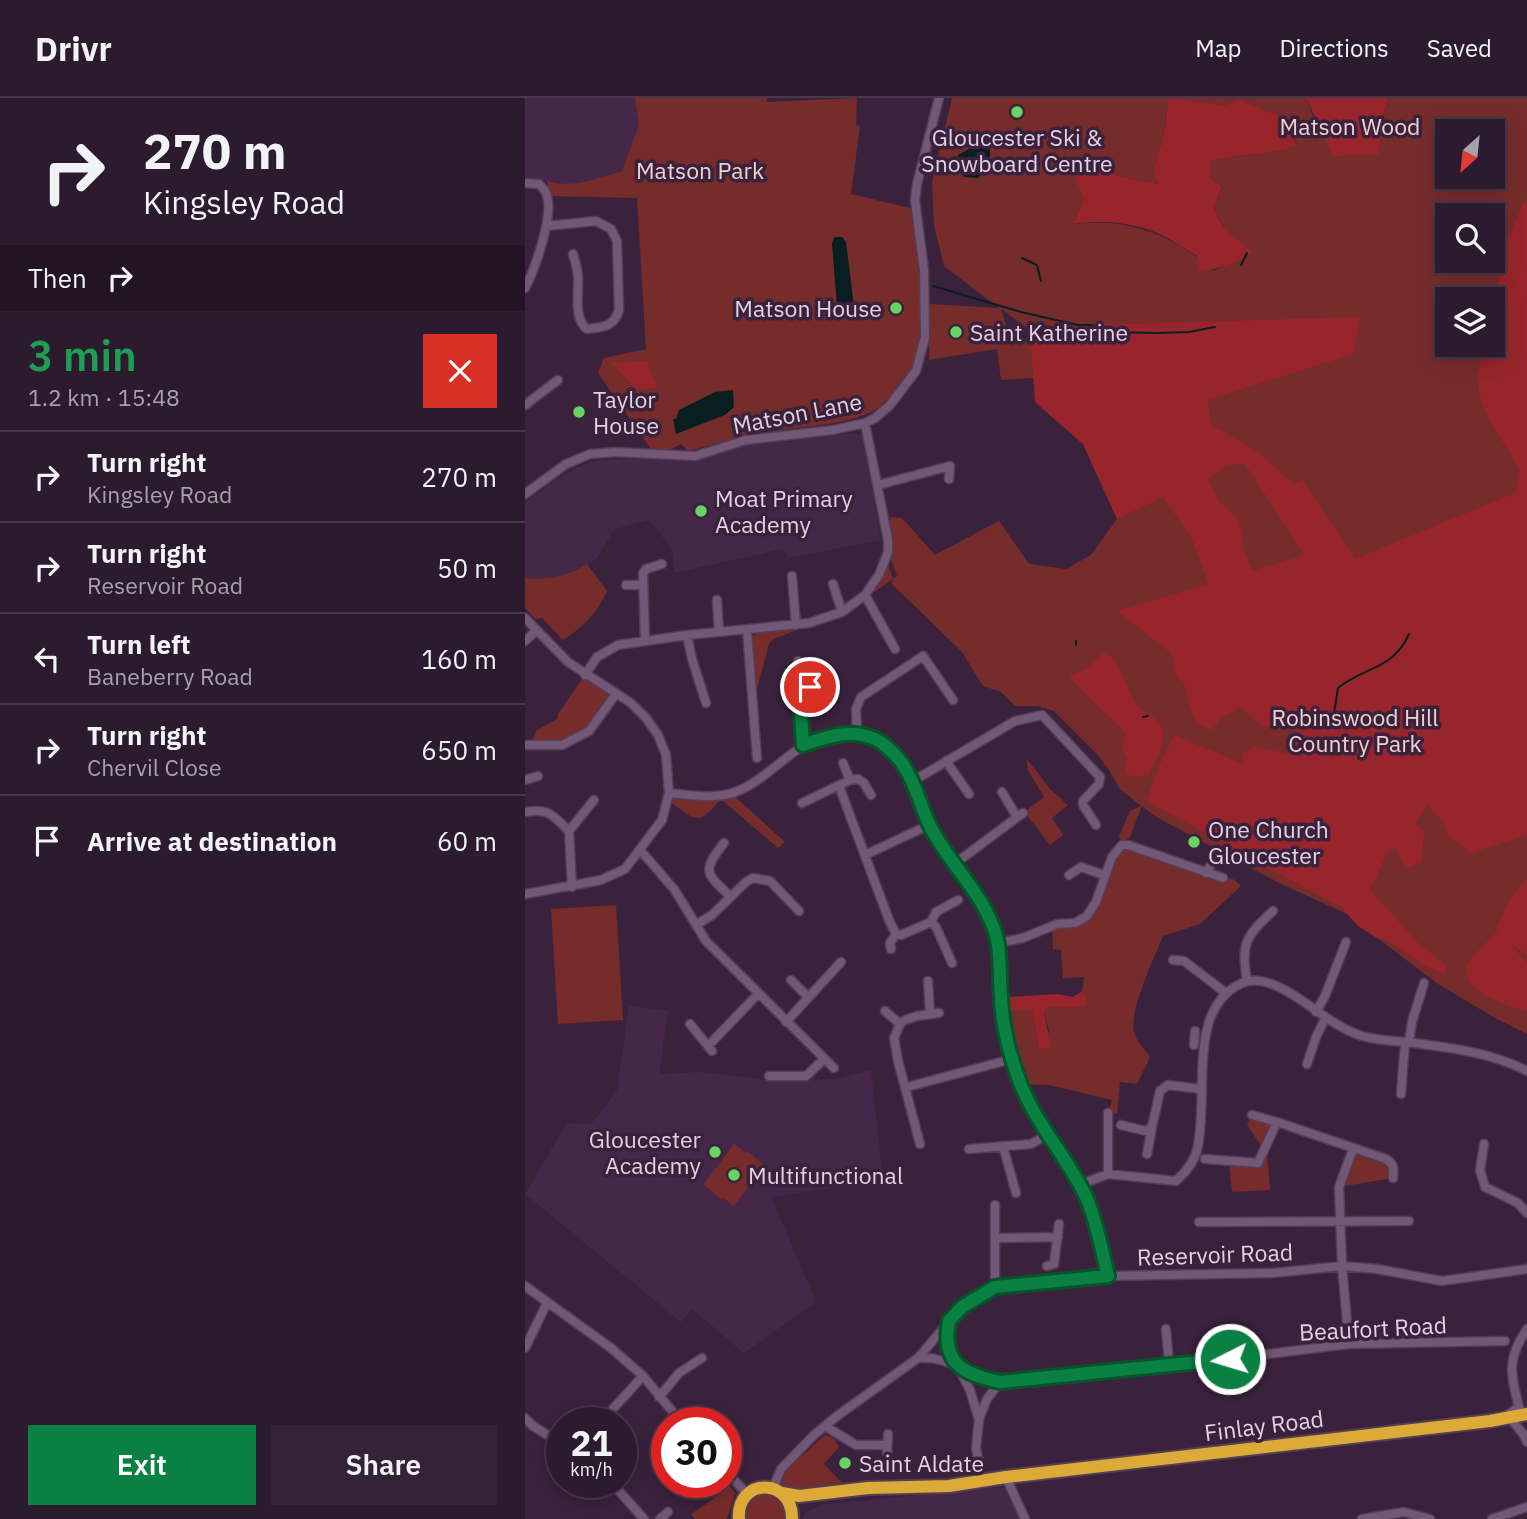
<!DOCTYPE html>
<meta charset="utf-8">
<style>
:root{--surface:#2c1a2e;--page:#342336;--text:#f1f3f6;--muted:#a6a1aa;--line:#48384a;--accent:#0b8043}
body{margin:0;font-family:"IBM Plex Sans",sans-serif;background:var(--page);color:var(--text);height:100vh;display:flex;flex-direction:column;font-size:26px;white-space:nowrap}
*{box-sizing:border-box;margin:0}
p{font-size:23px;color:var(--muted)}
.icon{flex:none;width:38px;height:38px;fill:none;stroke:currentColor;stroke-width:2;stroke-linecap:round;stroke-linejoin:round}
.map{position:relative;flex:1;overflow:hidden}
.panel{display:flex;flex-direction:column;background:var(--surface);width:525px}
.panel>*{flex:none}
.banner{background:#2c1a2e;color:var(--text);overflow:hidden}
.needle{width:46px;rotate:207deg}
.controls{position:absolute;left:910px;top:21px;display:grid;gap:14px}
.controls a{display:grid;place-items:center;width:70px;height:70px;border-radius:0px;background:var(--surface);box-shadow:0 4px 18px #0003,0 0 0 2px var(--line);font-size:35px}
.speed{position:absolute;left:21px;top:1309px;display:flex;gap:14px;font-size:35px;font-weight:700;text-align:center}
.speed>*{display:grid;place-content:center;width:91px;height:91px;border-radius:50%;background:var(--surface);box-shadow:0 4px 18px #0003,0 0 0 2px var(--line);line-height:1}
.speed small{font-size:18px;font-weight:400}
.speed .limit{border:10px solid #d22;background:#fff;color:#111}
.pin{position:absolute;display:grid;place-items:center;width:60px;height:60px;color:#fff;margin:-30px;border:4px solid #fff;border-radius:50%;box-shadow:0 2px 7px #0007}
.me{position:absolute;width:77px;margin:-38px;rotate:265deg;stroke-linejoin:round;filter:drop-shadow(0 0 5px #0008)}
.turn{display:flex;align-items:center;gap:24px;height:147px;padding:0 28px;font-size:32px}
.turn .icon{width:91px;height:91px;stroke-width:2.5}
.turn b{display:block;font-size:49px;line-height:60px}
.then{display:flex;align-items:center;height:66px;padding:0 28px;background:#0003;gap:14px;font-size:26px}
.round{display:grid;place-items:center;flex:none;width:74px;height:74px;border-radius:0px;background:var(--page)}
.summary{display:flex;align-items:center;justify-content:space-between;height:119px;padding:0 28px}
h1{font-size:42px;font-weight:600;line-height:52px;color:#1e9e55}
.button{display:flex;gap:14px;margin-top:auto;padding:14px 28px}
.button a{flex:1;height:80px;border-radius:0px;background:var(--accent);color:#fff;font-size:28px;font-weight:600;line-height:80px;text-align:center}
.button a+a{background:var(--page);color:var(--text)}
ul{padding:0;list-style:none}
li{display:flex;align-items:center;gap:21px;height:91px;padding:0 28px;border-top:2px solid var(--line)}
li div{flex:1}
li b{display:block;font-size:26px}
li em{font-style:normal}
header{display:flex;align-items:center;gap:42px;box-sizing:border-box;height:98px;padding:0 35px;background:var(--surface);border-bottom:2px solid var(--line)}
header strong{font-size:33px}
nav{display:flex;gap:38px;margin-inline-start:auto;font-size:24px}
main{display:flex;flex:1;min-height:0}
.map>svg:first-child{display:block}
.built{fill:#452849}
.green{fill:#772c2c;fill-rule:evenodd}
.forest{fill:#97252b;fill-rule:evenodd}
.water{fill:#071f21}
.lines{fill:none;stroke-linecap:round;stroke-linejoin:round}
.stream{stroke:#071f21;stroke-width:2}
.minor-casing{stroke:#523e55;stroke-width:11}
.highway-casing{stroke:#523e55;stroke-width:16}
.minor{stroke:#725776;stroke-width:8}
.highway{stroke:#deaa37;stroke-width:12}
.route-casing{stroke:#07532c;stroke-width:18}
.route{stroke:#0b8043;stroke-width:12}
.poi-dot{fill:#69d464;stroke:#3a223d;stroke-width:2.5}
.labels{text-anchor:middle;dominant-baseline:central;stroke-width:7;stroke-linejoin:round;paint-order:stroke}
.park-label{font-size:23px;fill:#f0d0ce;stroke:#3a223d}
.poi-label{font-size:23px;fill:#e1d1e3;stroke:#3a223d;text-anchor:start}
.street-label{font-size:23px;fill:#e1d1e3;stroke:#3a223d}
</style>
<header>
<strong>Drivr</strong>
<nav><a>Map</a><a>Directions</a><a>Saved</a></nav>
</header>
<main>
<section class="panel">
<div class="banner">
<div class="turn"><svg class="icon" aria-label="right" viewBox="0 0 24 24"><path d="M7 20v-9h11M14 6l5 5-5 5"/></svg><div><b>270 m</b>Kingsley Road</div></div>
<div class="then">Then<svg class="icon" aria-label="right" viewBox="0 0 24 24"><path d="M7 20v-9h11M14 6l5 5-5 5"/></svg></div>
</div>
<div class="summary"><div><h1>3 min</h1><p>1.2 km · 15:48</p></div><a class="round" style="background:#d93025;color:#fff"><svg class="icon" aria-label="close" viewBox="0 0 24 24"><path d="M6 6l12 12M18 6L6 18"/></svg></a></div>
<ul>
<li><svg class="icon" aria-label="right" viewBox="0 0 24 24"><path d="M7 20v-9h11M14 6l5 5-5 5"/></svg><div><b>Turn right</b><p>Kingsley Road</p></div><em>270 m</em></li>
<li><svg class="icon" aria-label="right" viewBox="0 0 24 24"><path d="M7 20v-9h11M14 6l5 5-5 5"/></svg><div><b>Turn right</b><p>Reservoir Road</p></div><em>50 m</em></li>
<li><svg class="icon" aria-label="left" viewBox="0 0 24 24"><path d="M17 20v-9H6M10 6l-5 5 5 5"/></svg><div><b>Turn left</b><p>Baneberry Road</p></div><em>160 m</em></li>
<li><svg class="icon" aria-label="right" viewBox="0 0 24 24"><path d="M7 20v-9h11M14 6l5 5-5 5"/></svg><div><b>Turn right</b><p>Chervil Close</p></div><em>650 m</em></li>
<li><svg class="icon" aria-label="arrive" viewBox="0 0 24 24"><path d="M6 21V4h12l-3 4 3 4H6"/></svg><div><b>Arrive at destination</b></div><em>60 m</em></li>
</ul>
<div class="button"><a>Exit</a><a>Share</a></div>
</section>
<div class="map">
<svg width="1002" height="1421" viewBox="0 0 1002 1421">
<rect width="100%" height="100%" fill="#3a223d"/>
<path class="built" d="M 0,0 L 110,0 L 115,27 L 97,73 L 54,86 L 31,86 L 0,79 Z
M 330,335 L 338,338 L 356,442 L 263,460 L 258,451 L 149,475 L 148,453 L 131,430 L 122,422 L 90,431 L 71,461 L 54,471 L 28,480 L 0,480 L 0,404 L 31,382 L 55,368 L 74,362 L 90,361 L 174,360 L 222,347 Z
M 104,908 L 143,913 L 134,976 L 177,974 L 243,982 L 281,982 L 310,981 L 346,972 L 358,1082 L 246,1099 L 291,1204 L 219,1255 L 167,1211 L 156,1224 L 0,1096 L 42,1025 L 66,1026 L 92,993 Z
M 477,1389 L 482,1392 L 496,1421 L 278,1421 L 280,1414 L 301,1406 Z"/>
<path class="green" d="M 110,0 L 242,0 L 241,4 L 332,0 L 331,27 L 335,28 L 326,96 L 385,110 C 397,168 417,248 369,295 C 361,302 354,311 344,315 C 316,327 283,328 254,332 L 248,330 L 167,352 L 162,352 L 156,346 L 134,357 L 130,357 L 73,275 L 79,260 L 121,251 L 112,100 L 24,98 L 22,83 C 48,91 73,80 97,73 L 114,27 Z
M 427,0 L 781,0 L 790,23 L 854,56 L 858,18 L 863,0 L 1002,0 L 1002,936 L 970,920 L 913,886 L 846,835 L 833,828 L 822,816 L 754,785 L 628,717 L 617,708 L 605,739 L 597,744 L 594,738 L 605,713 L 616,708 L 594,690 L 584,672 L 571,655 L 529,613 L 514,608 L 490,608 L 476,594 L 458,588 L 437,554 L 366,485 L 368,481 L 346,496 L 345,493 L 362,463 L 368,481 L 372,478 L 363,454 L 365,419 L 377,420 L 410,457 L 474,423 L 504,466 L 541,471 L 566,457 L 592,421 L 558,346 L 510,304 L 509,280 L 476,282 L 472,251 L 404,262 L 405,206 L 474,210 L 419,168 L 409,127 L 407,84 ZM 641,16 L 764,36 L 772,46 C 744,58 714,56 685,62 L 685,80 L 697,90 L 689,109 C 695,128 706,139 722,149 L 699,168 L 688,173 C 651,137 600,119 549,126 L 559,100 L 577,71 L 593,78 L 633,86 L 628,72 L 638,39 ZM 922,33 L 968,33 L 968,79 L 922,79 ZM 922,117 L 968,117 L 968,163 L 922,163 ZM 922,201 L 968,201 L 968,247 L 922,247 ZM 476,211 L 505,232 L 506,244 L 487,246 Z
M 62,466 L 82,493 C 71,516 59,529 38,542 L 17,520 L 10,521 L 0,510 L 0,480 C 22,482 43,478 62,466 Z
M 274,529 L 272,532 L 248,541 L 244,546 L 232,591 L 232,614 L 226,542 C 233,528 258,531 274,529 Z
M 60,577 L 91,596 C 61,637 59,646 6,647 L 11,633 L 32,621 L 33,616 Z
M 502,661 L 526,692 L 543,707 L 527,720 L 538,737 L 525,747 L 502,717 L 504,715 L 502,712 L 519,699 L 503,672 Z
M 144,695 L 206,695 L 260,744 L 253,750 L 196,701 C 172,729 172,723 144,703 Z
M 597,747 L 710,782 L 716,788 L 675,826 L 638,838 C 630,858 601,918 610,937 C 613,945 620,952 625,959 L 612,986 L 595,984 L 592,1016 L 583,1015 L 587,1002 L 524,987 L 502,986 L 490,958 L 483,912 L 507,911 L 514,951 L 524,933 L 519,914 L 522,909 L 561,898 L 557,893 L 559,879 L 538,880 L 536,852 L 528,851 L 527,828 L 562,818 L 587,759 Z
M 91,807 L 98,922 L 33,926 L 26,811 Z
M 727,1017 L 752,1024 L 742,1055 L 745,1092 L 707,1094 L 704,1063 L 733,1065 L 739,1052 L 722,1027 Z
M 209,1046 L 221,1055 L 223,1053 L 239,1068 L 209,1108 L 197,1099 L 195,1101 L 179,1086 Z
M 828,1051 L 861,1061 L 868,1080 L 814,1089 Z
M 300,1337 L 308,1340 L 314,1349 L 299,1366 L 318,1386 L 286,1394 L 258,1390 L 255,1383 L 260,1373 Z
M 203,1386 L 210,1395 L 202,1421 L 170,1421 L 166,1416 L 187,1402 Z
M 239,1394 L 255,1398 L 265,1421 L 217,1421 L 224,1401 Z"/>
<path class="forest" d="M 644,0 L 699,8 L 715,2 L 753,18 L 772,47 C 744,58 714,55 685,63 L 685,80 L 697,89 L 689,109 C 696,133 710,139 728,154 C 711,164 694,173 674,172 L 672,158 C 658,150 643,139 627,133 C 603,124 574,122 549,126 L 559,100 L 550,79 L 577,71 L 593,78 L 633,86 L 628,72 L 638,39 Z
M 781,0 L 863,0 L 858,18 L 854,56 L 808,58 Z
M 1002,102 L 1002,737 L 946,755 L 923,737 L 918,723 L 902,707 L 890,726 L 899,734 L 896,764 L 883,770 L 876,763 L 871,751 L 864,751 L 845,792 L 896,848 L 919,865 L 922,873 L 917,876 L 893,863 L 862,842 L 852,840 L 833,828 L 817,810 L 622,703 L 633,670 L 649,637 L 718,666 L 718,655 L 728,649 L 776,658 L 781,653 L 785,644 C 767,628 761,627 738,629 L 715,609 L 696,620 L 687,632 L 672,625 L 666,612 L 659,585 L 652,578 L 646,555 L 592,513 L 684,486 L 666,439 L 638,399 L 592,421 L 558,346 L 510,304 L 505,232 L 567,227 L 835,219 L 828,256 L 682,302 L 687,327 L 733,354 L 769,386 L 777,381 L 830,461 L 990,395 L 995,372 C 982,348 954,312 953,286 C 952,273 958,259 960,247 L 968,247 L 968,223 L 977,154 L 998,105 ZM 720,366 L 780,457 L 727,473 L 719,452 L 714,423 L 694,403 L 683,382 L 701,367 Z
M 122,263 L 132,289 L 112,292 L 86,265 Z
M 578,554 C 598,562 600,594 613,609 C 620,617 633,618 637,630 C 642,644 630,664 624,676 L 614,679 L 599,676 L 602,660 L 597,651 L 601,635 L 544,579 L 563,570 Z
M 1002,780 L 1002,857 L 983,844 L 1002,864 L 1002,913 C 983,908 932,893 943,866 C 945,860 967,839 973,833 L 971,831 L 987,798 Z
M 557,893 L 561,898 L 561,909 L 523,909 L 519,914 L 526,950 L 514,951 L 507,912 L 483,912 L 482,899 L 532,896 L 548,899 Z"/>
<path class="water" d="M 456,44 L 464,45 C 467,58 464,72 453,80 L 439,79 L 433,71 L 433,57 Z
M 309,139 L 317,139 L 321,144 L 329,208 L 312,209 L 307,146 Z
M 208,292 L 209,309 L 200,317 L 151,336 L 148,321 L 151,321 L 154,312 L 190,294 Z"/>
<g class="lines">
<path class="stream" d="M 497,160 L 512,167 L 516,183
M 716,167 L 722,155
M 408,188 L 496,214 L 553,227 L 567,227 L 586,234 L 632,235 L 664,234 L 690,229
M 551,543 L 551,547
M 809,615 L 813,590 C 839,569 869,571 884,536
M 618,619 L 623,618"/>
<defs>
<path id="minor" d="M 0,85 L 14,86 C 16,89 20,91 21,95 C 30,116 10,171 0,190
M 21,128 L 71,123 L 86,131 L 92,143 L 94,212 C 89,229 78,229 62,231 C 48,220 54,195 53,179 C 53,171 50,164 48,156
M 0,307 L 33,282
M 353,387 L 425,368 L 424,381
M 0,396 L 41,366 L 65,356 L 90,354 L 170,358 L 221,342 L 308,332 L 340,325 L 350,320 L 365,307 L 391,273 L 400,239 L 399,172 L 390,102 L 392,86 L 414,0
M 267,478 L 271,527
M 308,486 L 317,514
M 101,487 L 117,487
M 340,497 L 370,551
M 192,502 L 194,534
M 0,520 L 43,564 L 106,605 L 121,620 L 133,637 L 141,657 L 144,695 L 137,722 L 100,771 L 76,782 L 0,796
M 222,532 L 232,660
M 162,537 L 167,561 L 181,605
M 120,542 L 118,475 L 121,471 L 137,466
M 0,543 L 11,533
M 273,563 C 292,581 282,592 277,614 C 275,624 277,637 278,647
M 60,577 L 72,559 L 93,547 L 162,537 L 284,525 L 317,514 L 340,497 L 354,477 L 363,454 L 363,442 L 340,325
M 332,636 L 331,611 L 336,599 L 398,558 L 428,602
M 0,647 L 37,647 L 64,633 L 91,596
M 421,663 L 444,696
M 318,665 L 325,682
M 0,682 L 13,678
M 388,683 L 490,623 L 517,617 L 575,679 L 574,686 L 558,703 L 558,707 L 571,727
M 314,688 L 364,822 L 371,836 L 376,837 L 406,824 L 411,829 L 427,865
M 477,694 L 492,719
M 144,695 C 166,697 192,702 213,693 C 254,676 279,626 334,637 C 352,640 366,651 377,665 C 391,684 394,707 405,728 C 411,740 418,754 426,765 C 441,784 460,802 468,826 C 476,849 474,874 476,899 C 478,927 484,955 494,982 C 510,1026 544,1059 562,1101 C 572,1126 577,1152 583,1178
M 277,705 L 325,682 L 333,681 L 339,685 L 346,697
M 0,714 C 25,710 27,717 44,733
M 199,745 C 176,774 181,775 206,799
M 116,753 L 149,791 L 181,843 L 309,970
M 340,757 L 404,727
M 428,767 L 498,715
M 681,775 L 690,760
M 544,777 L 556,769 L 579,777
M 47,789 L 44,733 L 69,702
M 406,824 L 411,814 L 433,802
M 171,827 L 187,817 L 221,784 L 228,780 L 245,783 L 274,813
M 473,845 L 498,840 L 532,826 L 550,825 L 562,818 L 571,804 L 587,759 L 597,747 L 603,747 L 698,780
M 366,851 L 365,845 L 371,836
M 648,862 L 659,863 L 701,895
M 266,882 L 283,899
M 403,883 L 405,916
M 722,883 C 716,845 720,839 748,813
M 360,913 L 375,926
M 791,914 L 800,898 L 821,844
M 261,924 L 316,864
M 165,926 L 187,953
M 884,944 L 887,924 L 899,885
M 669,947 L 670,933
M 183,948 L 233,896
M 782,966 L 791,939 L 800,921
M 244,978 L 281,978 L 299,961
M 382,989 L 487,961
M 876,996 L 880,944
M 727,1017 L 752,1024
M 596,1027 L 621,1033 L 627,1029 L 635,993 L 643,987 L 676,991
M 395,1046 L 373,963 L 369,940 L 375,926 L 380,922 L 392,918 L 414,915
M 959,1046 L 955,1072 L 960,1089 L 993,1105 L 1002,1115
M 478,1048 L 491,1095
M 444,1051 L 506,1046 L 522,1037
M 622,1056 L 627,1029
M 680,1061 L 733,1065 L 752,1024 L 861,1061 C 869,1066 869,1070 868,1080
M 583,1076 L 583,1015
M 554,1087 L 583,1076 L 651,1083 C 662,1073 670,1063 673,1048 C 680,1009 673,966 683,927 C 690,902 713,876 740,884 C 774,893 800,926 837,938 C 854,943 872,943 889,945 C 928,950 967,955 1002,973
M 470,1107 L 470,1189
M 674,1124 L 884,1123
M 471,1140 L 533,1139
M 522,1168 L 529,1166 L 534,1126
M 0,1188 L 86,1250 L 118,1278 L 157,1325
M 423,1226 L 424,1252 L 445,1292 L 454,1322 L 451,1350 L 457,1379
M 641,1231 L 644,1265
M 824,1246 L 817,1168 L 814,1089 L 828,1051
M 0,1250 L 22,1205
M 718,1259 L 824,1246 L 980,1243
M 393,1260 C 425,1258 443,1277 475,1284 L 705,1261
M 134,1299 L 154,1275 L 177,1260
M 981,1318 L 994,1309 C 985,1276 982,1260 1002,1231
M 0,1320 L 8,1328 L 37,1346
M 454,1321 L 462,1301 L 475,1284
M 75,1325 L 118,1278
M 989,1325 L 999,1337 L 1002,1344
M 300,1328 L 331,1347 L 362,1347
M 362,1355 L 363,1336
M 201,1373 L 222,1396
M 481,1379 L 500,1421
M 86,1384 L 119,1421
M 248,1390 L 256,1371 L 289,1337 L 312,1318 L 393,1260 L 433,1213 L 470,1189 L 583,1178 L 748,1175 L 817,1168 L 852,1171 L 917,1183 L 1002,1171
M 135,1421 L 143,1414
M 837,1421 L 879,1414 L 905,1421
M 967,1421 L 1002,1409"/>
<path id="highway" d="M 257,1395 L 274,1398 L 343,1390 L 424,1388 L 481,1379 L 965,1323 L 1002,1316
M 214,1421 C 211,1379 268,1379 267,1421"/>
</defs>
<use href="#minor" class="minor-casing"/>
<use href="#highway" class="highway-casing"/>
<use href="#minor" class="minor"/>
<use href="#highway" class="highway"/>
</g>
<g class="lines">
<defs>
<path id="route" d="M 285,589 L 276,616 L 278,647 C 301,639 326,630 350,641 C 359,645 371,657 377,665 C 391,685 395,708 405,728 C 425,768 461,797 472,841 C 476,860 474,880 476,899 C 477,928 484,955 494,982 C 510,1026 543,1059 562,1101 C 572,1126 577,1152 583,1178 L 470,1189 L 437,1209 L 424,1223 C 416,1266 438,1276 475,1284 L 705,1261"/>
</defs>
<use href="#route" class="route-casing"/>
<use href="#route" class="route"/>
</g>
<g class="poi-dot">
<circle cx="492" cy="14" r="7"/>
<circle cx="371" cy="210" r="7"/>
<circle cx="431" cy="234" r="7"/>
<circle cx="54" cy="314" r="7"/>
<circle cx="176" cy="413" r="7"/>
<circle cx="669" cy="744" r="7"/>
<circle cx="190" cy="1054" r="7"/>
<circle cx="209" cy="1077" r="7"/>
<circle cx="320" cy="1365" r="7"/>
</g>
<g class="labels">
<g class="park-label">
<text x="825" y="28">Matson Wood</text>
<text x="175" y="72">Matson Park</text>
<text x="830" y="619">Robinswood Hill<tspan x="830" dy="26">Country Park</tspan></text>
</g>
<g class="poi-label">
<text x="492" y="39" text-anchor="middle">Gloucester Ski &amp;<tspan x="492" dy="26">Snowboard Centre</tspan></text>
<text x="357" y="210" text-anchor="end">Matson House</text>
<text x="445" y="234">Saint Katherine</text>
<text x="68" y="301">Taylor<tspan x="68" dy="26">House</tspan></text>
<text x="190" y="400">Moat Primary<tspan x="190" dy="26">Academy</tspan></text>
<text x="683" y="731">One Church<tspan x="683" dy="26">Gloucester</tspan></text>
<text x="176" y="1041" text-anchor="end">Gloucester<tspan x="176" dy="26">Academy</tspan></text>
<text x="223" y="1077">Multifunctional</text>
<text x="334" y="1365">Saint Aldate</text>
</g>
<g class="street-label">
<text transform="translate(272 315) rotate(-11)">Matson Lane</text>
<text transform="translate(690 1156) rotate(-2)">Reservoir Road</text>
<text transform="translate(848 1230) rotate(-3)">Beaufort Road</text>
<text transform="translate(739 1327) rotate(-7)">Finlay Road</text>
</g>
</g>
</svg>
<div class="controls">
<a><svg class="needle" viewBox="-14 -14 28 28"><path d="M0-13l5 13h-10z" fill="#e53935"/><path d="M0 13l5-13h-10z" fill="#a6a1aa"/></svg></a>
<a><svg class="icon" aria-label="search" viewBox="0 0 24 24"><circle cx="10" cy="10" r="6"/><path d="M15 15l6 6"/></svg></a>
<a><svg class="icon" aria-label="layers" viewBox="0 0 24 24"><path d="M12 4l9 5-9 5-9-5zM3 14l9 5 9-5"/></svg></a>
</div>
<div class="speed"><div>21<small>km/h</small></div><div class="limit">30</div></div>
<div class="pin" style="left:285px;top:589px;background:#d93025"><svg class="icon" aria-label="arrive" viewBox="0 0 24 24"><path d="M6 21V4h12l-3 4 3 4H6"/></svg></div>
<svg class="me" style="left:705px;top:1261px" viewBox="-20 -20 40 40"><circle r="17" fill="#0b8043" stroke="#fff" stroke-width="3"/><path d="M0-11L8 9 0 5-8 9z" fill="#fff"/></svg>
</div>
</main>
